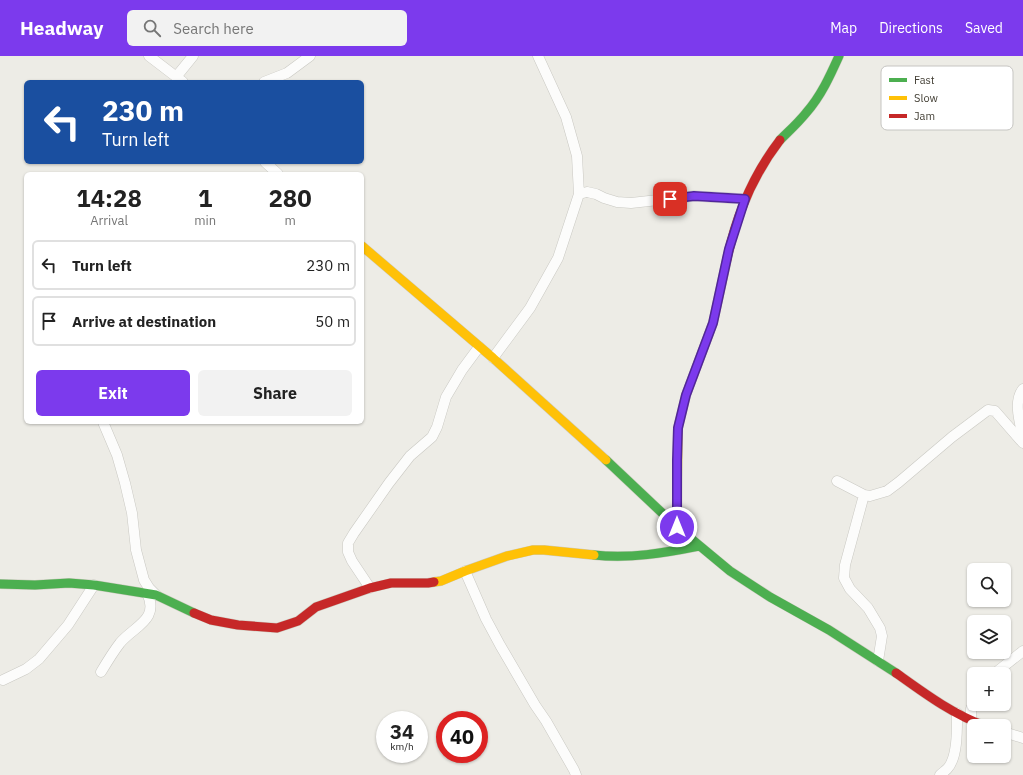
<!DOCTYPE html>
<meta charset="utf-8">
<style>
:root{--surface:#fff;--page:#f2f2f2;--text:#222;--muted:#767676;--line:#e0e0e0;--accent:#7c3aed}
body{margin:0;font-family:"IBM Plex Sans",sans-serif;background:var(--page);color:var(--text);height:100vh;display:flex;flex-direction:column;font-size:15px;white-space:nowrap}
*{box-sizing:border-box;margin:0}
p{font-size:13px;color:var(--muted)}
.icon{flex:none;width:22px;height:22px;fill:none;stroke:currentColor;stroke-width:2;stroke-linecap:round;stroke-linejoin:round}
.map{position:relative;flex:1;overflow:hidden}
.panel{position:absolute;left:24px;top:116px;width:340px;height:252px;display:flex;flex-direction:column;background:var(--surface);border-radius:6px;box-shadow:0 1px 3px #0004}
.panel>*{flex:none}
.banner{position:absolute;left:24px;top:24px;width:340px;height:84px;border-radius:6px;box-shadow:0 1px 3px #0004;background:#1a4fa0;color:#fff;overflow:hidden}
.buttons{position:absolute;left:967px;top:507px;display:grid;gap:8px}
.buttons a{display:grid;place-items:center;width:44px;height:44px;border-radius:6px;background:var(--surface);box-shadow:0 1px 3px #0004;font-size:20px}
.speed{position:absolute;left:376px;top:655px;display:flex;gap:8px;font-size:20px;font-weight:700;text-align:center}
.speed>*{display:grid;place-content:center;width:52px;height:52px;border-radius:50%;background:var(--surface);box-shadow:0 1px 3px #0004;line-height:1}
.speed small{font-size:10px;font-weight:400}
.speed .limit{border:6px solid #d22;background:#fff;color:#111}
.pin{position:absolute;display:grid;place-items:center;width:34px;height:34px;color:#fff;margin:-17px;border-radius:8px;box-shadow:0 2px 6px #0006}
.me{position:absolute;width:44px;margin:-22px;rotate:0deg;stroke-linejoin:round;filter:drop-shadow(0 0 3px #0008)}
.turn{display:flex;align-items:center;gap:14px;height:84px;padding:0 12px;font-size:18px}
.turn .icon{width:52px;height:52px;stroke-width:2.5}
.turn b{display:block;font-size:28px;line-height:34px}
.eta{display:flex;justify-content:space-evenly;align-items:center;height:68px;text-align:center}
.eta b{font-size:24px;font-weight:700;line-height:28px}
.action{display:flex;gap:8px;margin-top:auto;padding:8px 12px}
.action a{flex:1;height:46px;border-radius:6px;background:var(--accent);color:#fff;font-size:16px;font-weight:700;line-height:46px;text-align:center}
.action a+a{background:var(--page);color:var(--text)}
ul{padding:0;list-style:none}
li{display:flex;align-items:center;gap:12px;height:50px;margin:0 8px 6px;padding:0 4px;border:2px solid var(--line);border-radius:6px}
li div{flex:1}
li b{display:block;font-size:15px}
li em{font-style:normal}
header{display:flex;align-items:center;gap:24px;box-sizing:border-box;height:56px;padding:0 20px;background:var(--accent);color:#fff}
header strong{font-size:19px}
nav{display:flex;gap:22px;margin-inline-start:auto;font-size:14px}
.search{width:280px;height:36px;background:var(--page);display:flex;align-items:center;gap:10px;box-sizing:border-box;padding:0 14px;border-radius:6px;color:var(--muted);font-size:15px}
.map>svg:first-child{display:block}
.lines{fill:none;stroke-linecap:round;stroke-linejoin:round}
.street-casing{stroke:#c9c8c2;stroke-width:11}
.fast-casing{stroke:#cccabe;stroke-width:10}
.slow-casing{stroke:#cccabe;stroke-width:10}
.jam-casing{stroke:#cccabe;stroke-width:10}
.street{stroke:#fcfcfb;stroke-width:10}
.fast{stroke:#4caf50;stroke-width:9}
.slow{stroke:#ffc107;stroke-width:9}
.jam{stroke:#c62828;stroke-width:9}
.route-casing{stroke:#51269a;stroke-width:10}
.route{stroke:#7c3aed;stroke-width:7}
.key{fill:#fff;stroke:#c6c5c2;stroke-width:1}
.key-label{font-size:11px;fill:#423e34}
</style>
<header>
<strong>Headway</strong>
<div class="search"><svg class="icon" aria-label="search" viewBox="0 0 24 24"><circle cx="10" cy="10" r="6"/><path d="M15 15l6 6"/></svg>Search here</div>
<nav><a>Map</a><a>Directions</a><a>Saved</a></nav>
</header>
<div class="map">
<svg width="1023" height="719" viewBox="0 0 1023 719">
<rect width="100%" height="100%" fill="#edece6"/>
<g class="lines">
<defs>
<path id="street" d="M 149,0 L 183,26
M 176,21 L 193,0
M 264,26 L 287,17 L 310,0
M 265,106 L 278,118
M 579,138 L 587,136 L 596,138 L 604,142 L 617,146 L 631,147 L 694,140 L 745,143
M 493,302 L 530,252 L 558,202 L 579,138 L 577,100 L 566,61 L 538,0
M 1023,333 C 1013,345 1020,367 1023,381
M 103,366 L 117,399 L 125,427 L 132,457 L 136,494 L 144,524 L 149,532 L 156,539
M 837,425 L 864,439 L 870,440 L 887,435 L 899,426 L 952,381 L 988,354 L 995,355 L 1023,387
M 864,439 L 845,509 L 844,522 L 850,533 L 868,552 L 880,572 L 882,580 L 878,605
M 465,515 L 486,563 L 500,589 L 535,649 L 546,665 L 574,714 L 576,719
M 370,532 L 352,505 L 348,496 L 348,487 L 354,477 L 389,427 L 410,400 L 432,381 L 437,371 L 446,341 L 462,314 L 479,291
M 101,616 C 107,606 113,596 120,587 C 134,570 160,564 147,537
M 994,618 L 1023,595
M 3,624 L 26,613 L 39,603 L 68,569 L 94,529
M 971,665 L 971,653 L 974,646
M 1004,676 L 1023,682
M 940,719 C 942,717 945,715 947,713 C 958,702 957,672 957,657"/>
<path id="fast" d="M 780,84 C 789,75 798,67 806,57 C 821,40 830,20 839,0
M 606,404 L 677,471 L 730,515 L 770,541 L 829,574 L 896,617
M 594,499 C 630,503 664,497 699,490
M 0,528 L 35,529 L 69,527 L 94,529 L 156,539 L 194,557"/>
<path id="slow" d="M 362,190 L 493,302 L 606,404
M 677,471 L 678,372 L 686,339 L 713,267 L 727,203
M 434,526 L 441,525 L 465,515 L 507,500 L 533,494 L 544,494 L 594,499"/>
<path id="jam" d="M 727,203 C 736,160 753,119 780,84
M 194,557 L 211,564 L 238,569 L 277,572 L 298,565 L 316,551 L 370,532 L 391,527 L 428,527 L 434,526
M 896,617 C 924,637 952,658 985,670"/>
</defs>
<use href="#street" class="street-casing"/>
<use href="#fast" class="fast-casing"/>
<use href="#slow" class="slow-casing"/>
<use href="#jam" class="jam-casing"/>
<use href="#street" class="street"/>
<use href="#fast" class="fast"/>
<use href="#slow" class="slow"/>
<use href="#jam" class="jam"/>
</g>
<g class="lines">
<defs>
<path id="route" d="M 670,143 L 694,140 L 745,143 L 729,193 L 713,267 L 686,339 L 678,372 L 677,404 L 677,471"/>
</defs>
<use href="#route" class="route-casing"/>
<use href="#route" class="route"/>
</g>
<rect x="881" y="10" width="132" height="64" rx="6" class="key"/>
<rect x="889" y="22" width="18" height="4" fill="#4caf50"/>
<rect x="889" y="40" width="18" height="4" fill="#ffc107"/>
<rect x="889" y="58" width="18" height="4" fill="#c62828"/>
<g class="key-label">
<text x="914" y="28">Fast</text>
<text x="914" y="46">Slow</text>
<text x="914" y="64">Jam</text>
</g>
</svg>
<div class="buttons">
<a><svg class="icon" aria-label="search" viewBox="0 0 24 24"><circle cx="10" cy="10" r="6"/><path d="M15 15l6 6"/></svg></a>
<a><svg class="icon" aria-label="layers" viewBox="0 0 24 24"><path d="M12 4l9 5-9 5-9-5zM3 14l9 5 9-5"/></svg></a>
<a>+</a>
<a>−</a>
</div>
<div class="speed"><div>34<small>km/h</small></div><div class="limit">40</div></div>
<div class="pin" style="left:670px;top:143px;background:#d93025"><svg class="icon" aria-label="arrive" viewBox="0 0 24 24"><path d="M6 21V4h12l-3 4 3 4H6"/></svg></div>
<svg class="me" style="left:677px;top:471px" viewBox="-20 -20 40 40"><circle r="17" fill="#7c3aed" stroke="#fff" stroke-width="3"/><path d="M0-11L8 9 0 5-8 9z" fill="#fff"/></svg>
<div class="banner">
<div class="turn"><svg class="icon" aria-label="left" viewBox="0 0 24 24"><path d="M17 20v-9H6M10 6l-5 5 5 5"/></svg><div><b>230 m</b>Turn left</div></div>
</div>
<section class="panel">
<div class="eta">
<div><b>14:28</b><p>Arrival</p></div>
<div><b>1</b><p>min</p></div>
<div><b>280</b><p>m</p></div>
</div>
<ul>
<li><svg class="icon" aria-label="left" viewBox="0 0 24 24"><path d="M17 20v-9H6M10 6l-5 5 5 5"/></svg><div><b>Turn left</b></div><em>230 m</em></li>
<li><svg class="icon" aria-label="arrive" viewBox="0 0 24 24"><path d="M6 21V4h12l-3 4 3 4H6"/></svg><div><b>Arrive at destination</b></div><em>50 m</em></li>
</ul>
<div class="action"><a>Exit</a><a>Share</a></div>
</section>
</div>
